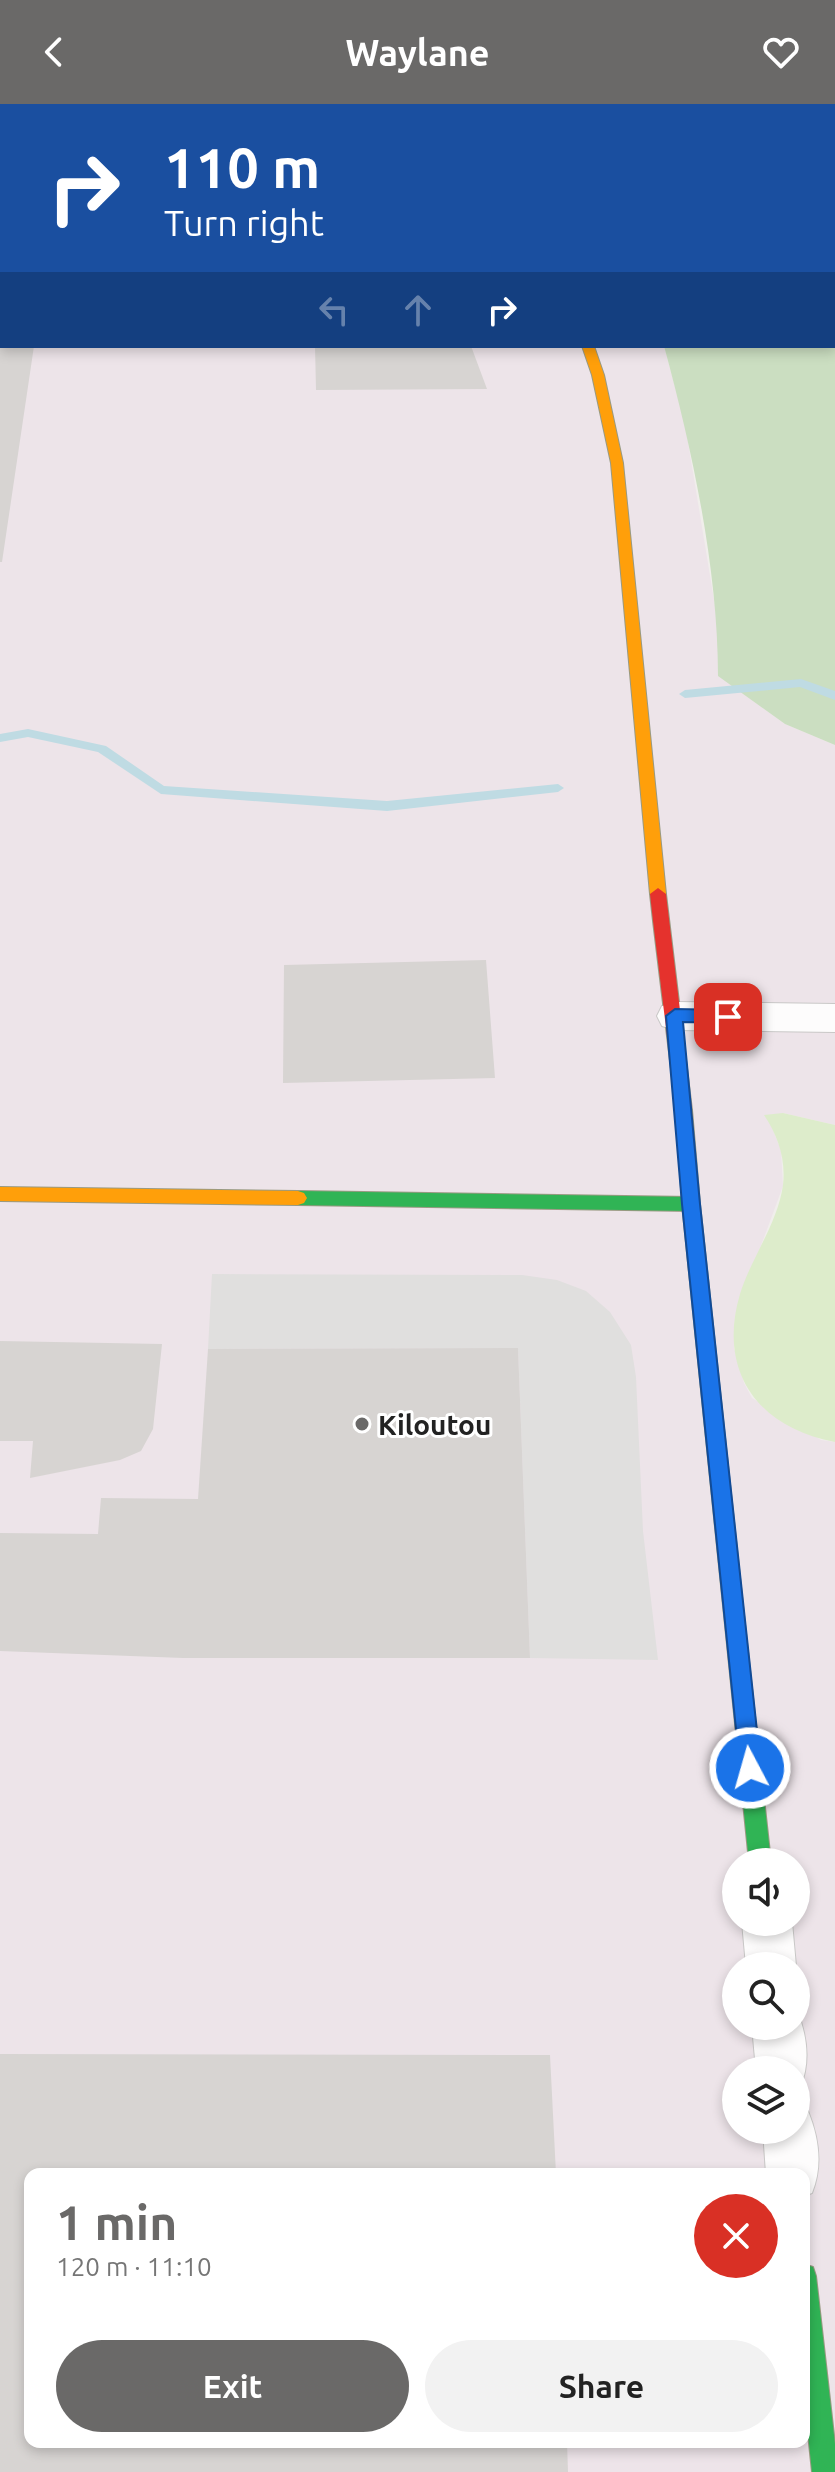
<!DOCTYPE html>
<meta charset="utf-8">
<style>
:root{--surface:#fff;--page:#f2f2f2;--text:#222;--muted:#767676;--accent:#6a6968}
body{margin:0;font-family:Ubuntu,sans-serif;background:var(--page);color:var(--text);height:100vh;display:flex;flex-direction:column;font-size:30px;white-space:nowrap}
*{box-sizing:border-box;margin:0}
p{font-size:26px;color:var(--muted)}
.icon{flex:none;width:44px;height:44px;fill:none;stroke:currentColor;stroke-width:2;stroke-linecap:round;stroke-linejoin:round}
.map{position:relative;flex:1;overflow:hidden}
.side{position:absolute;left:24px;top:2064px;width:786px;height:280px;display:flex;flex-direction:column;background:var(--surface);border-radius:16px;box-shadow:0 4px 12px #0003}
.side>*{flex:none}
.banner{position:absolute;left:0px;top:0px;width:836px;height:244px;box-shadow:0 4px 12px #0003;background:#1a4fa0;color:#fff;overflow:hidden}
.tools{position:absolute;left:722px;top:1744px;display:grid;gap:16px}
.tools a{display:grid;place-items:center;width:88px;height:88px;border-radius:50%;background:var(--surface);box-shadow:0 4px 12px #0003;font-size:40px}
.pin{position:absolute;display:grid;place-items:center;width:68px;height:68px;color:#fff;margin:-34px;border-radius:16px;box-shadow:0 4px 12px #0006}
.me{position:absolute;width:88px;margin:-44px;rotate:354deg;stroke-linejoin:round;filter:drop-shadow(0 0 6px #0008)}
.turn{display:flex;align-items:center;gap:28px;height:168px;padding:0 32px;font-size:36px}
.turn .icon{width:104px;height:104px;stroke-width:2.5}
.turn b{display:block;font-size:56px;line-height:68px}
.lanes{display:flex;align-items:center;height:76px;padding:0 32px;background:#0003;justify-content:center;gap:40px;direction:ltr}
.lanes .off{opacity:.35}
.round{display:grid;place-items:center;flex:none;width:84px;height:84px;border-radius:42px;background:var(--page)}
.summary{display:flex;align-items:center;justify-content:space-between;height:136px;padding:0 32px}
h1{font-size:48px;font-weight:700;line-height:60px;color:var(--accent)}
.primary-button{display:flex;gap:16px;margin-top:auto;padding:16px 32px}
.primary-button a{flex:1;height:92px;border-radius:48px;background:var(--accent);color:#fff;font-size:32px;font-weight:700;line-height:92px;text-align:center}
.primary-button a+a{background:var(--page);color:var(--text)}
header{display:flex;justify-content:space-between;align-items:center;height:104px;padding:0 32px;background:var(--accent);color:#fff;font-size:36px;font-weight:700}
.map>svg:first-child{display:block}
.industrial{fill:#ede4e9;fill-rule:evenodd}
.grass{fill:#ddeccb}
.forest{fill:#cbdec1}
.parking{fill:#e0dfde}
.lines{fill:none;stroke-linecap:round;stroke-linejoin:round}
.stream{fill:#bfdbe3;fill-rule:evenodd}
.building{fill:#d7d4d2}
.street-casing{stroke:#c9c8c7;stroke-width:2}
.fast-casing{stroke:#999a82;stroke-width:2}
.slow-casing{stroke:#999a82;stroke-width:2}
.jam-casing{stroke:#999a82;stroke-width:2}
.street{fill:#fdfcfc;fill-rule:evenodd}
.fast{fill:#30b455;fill-rule:evenodd}
.slow{fill:#ff9f0a;fill-rule:evenodd}
.jam{fill:#e5322d;fill-rule:evenodd}
.route{fill:#1a73e8;stroke:#114b97;stroke-width:2}
.poi-dot{fill:#6a6968;stroke:#fff;stroke-width:3}
.labels{text-anchor:middle;dominant-baseline:central;stroke-width:6;stroke-linejoin:round;paint-order:stroke}
.poi-label{font-size:28px;font-weight:bold;fill:#222;stroke:#fff;text-anchor:start}
</style>
<header><svg class="icon" aria-label="back" viewBox="0 0 24 24"><path d="M15 5l-7 7 7 7"/></svg>Waylane<svg class="icon" aria-label="heart" viewBox="0 0 24 24"><path d="M12 20l-8-8c-3-5 5-10 8-4 3-6 11-1 8 4z"/></svg></header>
<div class="map">
<svg width="835" height="2368" viewBox="0 0 835 2368">
<rect width="100%" height="100%" fill="#f0eeeb"/>
<path class="industrial" d="M 0,0 L 538,0 L 540,2 L 2,2 L 2,242 L 664,242 L 685,320 L 718,520 L 718,571 L 785,620 L 835,641 L 835,1021 L 783,1009 L 773,1026 L 781,1046 L 783,1082 L 735,1212 L 734,1244 L 744,1279 L 752,1294 L 821,1336 L 835,1338 L 835,2368 L 0,2368 ZM 736,1758 L 796,1758 L 796,1818 L 736,1818 ZM 736,1862 L 796,1862 L 796,1922 L 736,1922 ZM 736,1966 L 796,1966 L 796,2026 L 736,2026 ZM 30,2070 L 804,2070 L 804,2338 L 30,2338 Z"/>
<path class="grass" d="M 783,1009 L 835,1021 L 835,1338 C 758,1324 717,1267 740,1190 C 751,1154 778,1119 783,1081 C 786,1055 778,1032 764,1011 Z"/>
<path class="forest" d="M 657,0 L 835,0 L 835,641 L 785,620 L 718,572 C 718,464 692,345 664,242 L 834,242 L 834,2 L 649,2 Z"/>
<path class="parking" d="M 212,1170 L 522,1171 L 557,1176 L 586,1187 L 610,1208 L 631,1241 L 636,1273 L 643,1427 L 658,1556 L 530,1554 L 518,1244 L 208,1245 Z"/>
<g class="lines">
<path class="stream" d="M 801,575 L 835,587 L 835,596 L 800,583 L 685,594 L 679,590 L 685,586 Z
M 28,625 L 106,642 L 164,682 L 387,697 L 558,680 L 564,684 L 558,688 L 387,707 L 161,690 L 98,648 L 28,633 L 0,638 L 0,630 Z"/>
</g>
<path class="building" d="M 0,242 L 34,242 L 2,458 L 0,458 Z
M 315,242 L 471,242 L 487,285 L 316,286 Z
M 486,856 L 495,974 L 283,979 L 284,861 Z
M 0,1237 L 162,1240 L 153,1325 L 141,1347 L 120,1356 L 30,1374 L 33,1337 L 0,1337 Z
M 518,1244 L 530,1554 L 183,1554 L 0,1547 L 0,1429 L 98,1430 L 101,1394 L 198,1395 L 208,1245 Z
M 0,1950 L 550,1951 L 556,2070 L 30,2070 L 30,2338 L 567,2338 L 568,2368 L 0,2368 Z"/>
<g class="lines">
<defs>
<path id="street" d="M 453,0 L 475,0 L 476,2 L 454,2 Z
M 0,168 L 2,168 L 2,182 L 0,182 Z
M 675,898 L 835,900 L 835,928 L 675,926 L 662,922 L 657,912 L 662,902 Z
M 742,1818 L 792,1818 L 796,1862 L 796,1863 L 746,1862 Z
M 796,1904 C 807,1930 811,1958 800,1984 L 796,1986 L 796,1966 L 756,1966 L 752,1922 L 796,1922 Z
M 796,2002 L 808,2007 C 819,2034 823,2062 812,2089 L 804,2092 L 804,2070 L 766,2070 L 763,2026 L 796,2026 Z"/>
<path id="fast" d="M 298,1087 L 691,1093 L 697,1095 L 700,1100 L 697,1105 L 691,1107 L 298,1101 L 292,1099 L 289,1094 L 292,1089 Z
M 734,1501 L 741,1504 L 744,1511 L 771,1758 L 749,1758 L 724,1511 L 727,1504 Z
M 804,2160 L 813,2163 L 816,2172 L 835,2340 L 835,2368 L 812,2368 L 804,2292 Z"/>
<path id="slow" d="M 582,242 L 594,242 L 604,271 L 623,359 L 666,790 L 658,796 L 650,790 L 611,359 L 592,271 Z
M 684,999 L 692,1006 L 700,1100 L 744,1511 L 741,1518 L 734,1521 L 727,1518 L 724,1511 L 682,1100 L 676,1006 Z
M 0,1083 L 298,1087 L 304,1089 L 307,1094 L 304,1099 L 298,1101 L 0,1097 Z"/>
<path id="jam" d="M 658,784 L 666,790 L 692,1006 L 684,1013 L 676,1006 L 653,817 L 650,790 Z"/>
</defs>
<use href="#street" class="street-casing"/>
<use href="#fast" class="fast-casing"/>
<use href="#slow" class="slow-casing"/>
<use href="#jam" class="jam-casing"/>
<use href="#street" class="street"/>
<use href="#fast" class="fast"/>
<use href="#slow" class="slow"/>
<use href="#jam" class="jam"/>
</g>
<path class="route" d="M 675,905 L 728,906 L 736,913 L 728,919 L 683,918 L 700,1100 L 761,1664 L 758,1672 L 750,1675 L 743,1672 L 740,1664 L 682,1100 L 666,912 Z"/>
<circle class="poi-dot" cx="362" cy="1320" r="8"/>
<g class="labels">
<g class="poi-label">
<text x="378" y="1320">Kiloutou</text>
</g>
</g>
</svg>
<div class="tools">
<a><svg class="icon" aria-label="sound" viewBox="0 0 24 24"><path d="M4 9h4l5-4v14l-5-4H4zM17 9q2 3 0 6"/></svg></a>
<a><svg class="icon" aria-label="search" viewBox="0 0 24 24"><circle cx="10" cy="10" r="6"/><path d="M15 15l6 6"/></svg></a>
<a><svg class="icon" aria-label="layers" viewBox="0 0 24 24"><path d="M12 4l9 5-9 5-9-5zM3 14l9 5 9-5"/></svg></a>
</div>
<div class="pin" style="left:728px;top:913px;background:#d93025"><svg class="icon" aria-label="arrive" viewBox="0 0 24 24"><path d="M6 21V4h12l-3 4 3 4H6"/></svg></div>
<svg class="me" style="left:750px;top:1664px" viewBox="-20 -20 40 40"><circle r="17" fill="#1a73e8" stroke="#fff" stroke-width="3"/><path d="M0-11L8 9 0 5-8 9z" fill="#fff"/></svg>
<div class="banner">
<div class="turn"><svg class="icon" aria-label="right" viewBox="0 0 24 24"><path d="M7 20v-9h11M14 6l5 5-5 5"/></svg><div><b>110 m</b>Turn right</div></div>
<div class="lanes"><svg class="icon off" aria-label="left" viewBox="0 0 24 24"><path d="M17 20v-9H6M10 6l-5 5 5 5"/></svg><svg class="icon off" aria-label="ahead" viewBox="0 0 24 24"><path d="M12 20V5M6 11l6-6 6 6"/></svg><svg class="icon" aria-label="right" viewBox="0 0 24 24"><path d="M7 20v-9h11M14 6l5 5-5 5"/></svg></div>
</div>
<section class="side">
<div class="summary"><div><h1>1 min</h1><p>120 m · 11:10</p></div><a class="round" style="background:#d93025;color:#fff"><svg class="icon" aria-label="close" viewBox="0 0 24 24"><path d="M6 6l12 12M18 6L6 18"/></svg></a></div>
<div class="primary-button"><a>Exit</a><a>Share</a></div>
</section>
</div>
